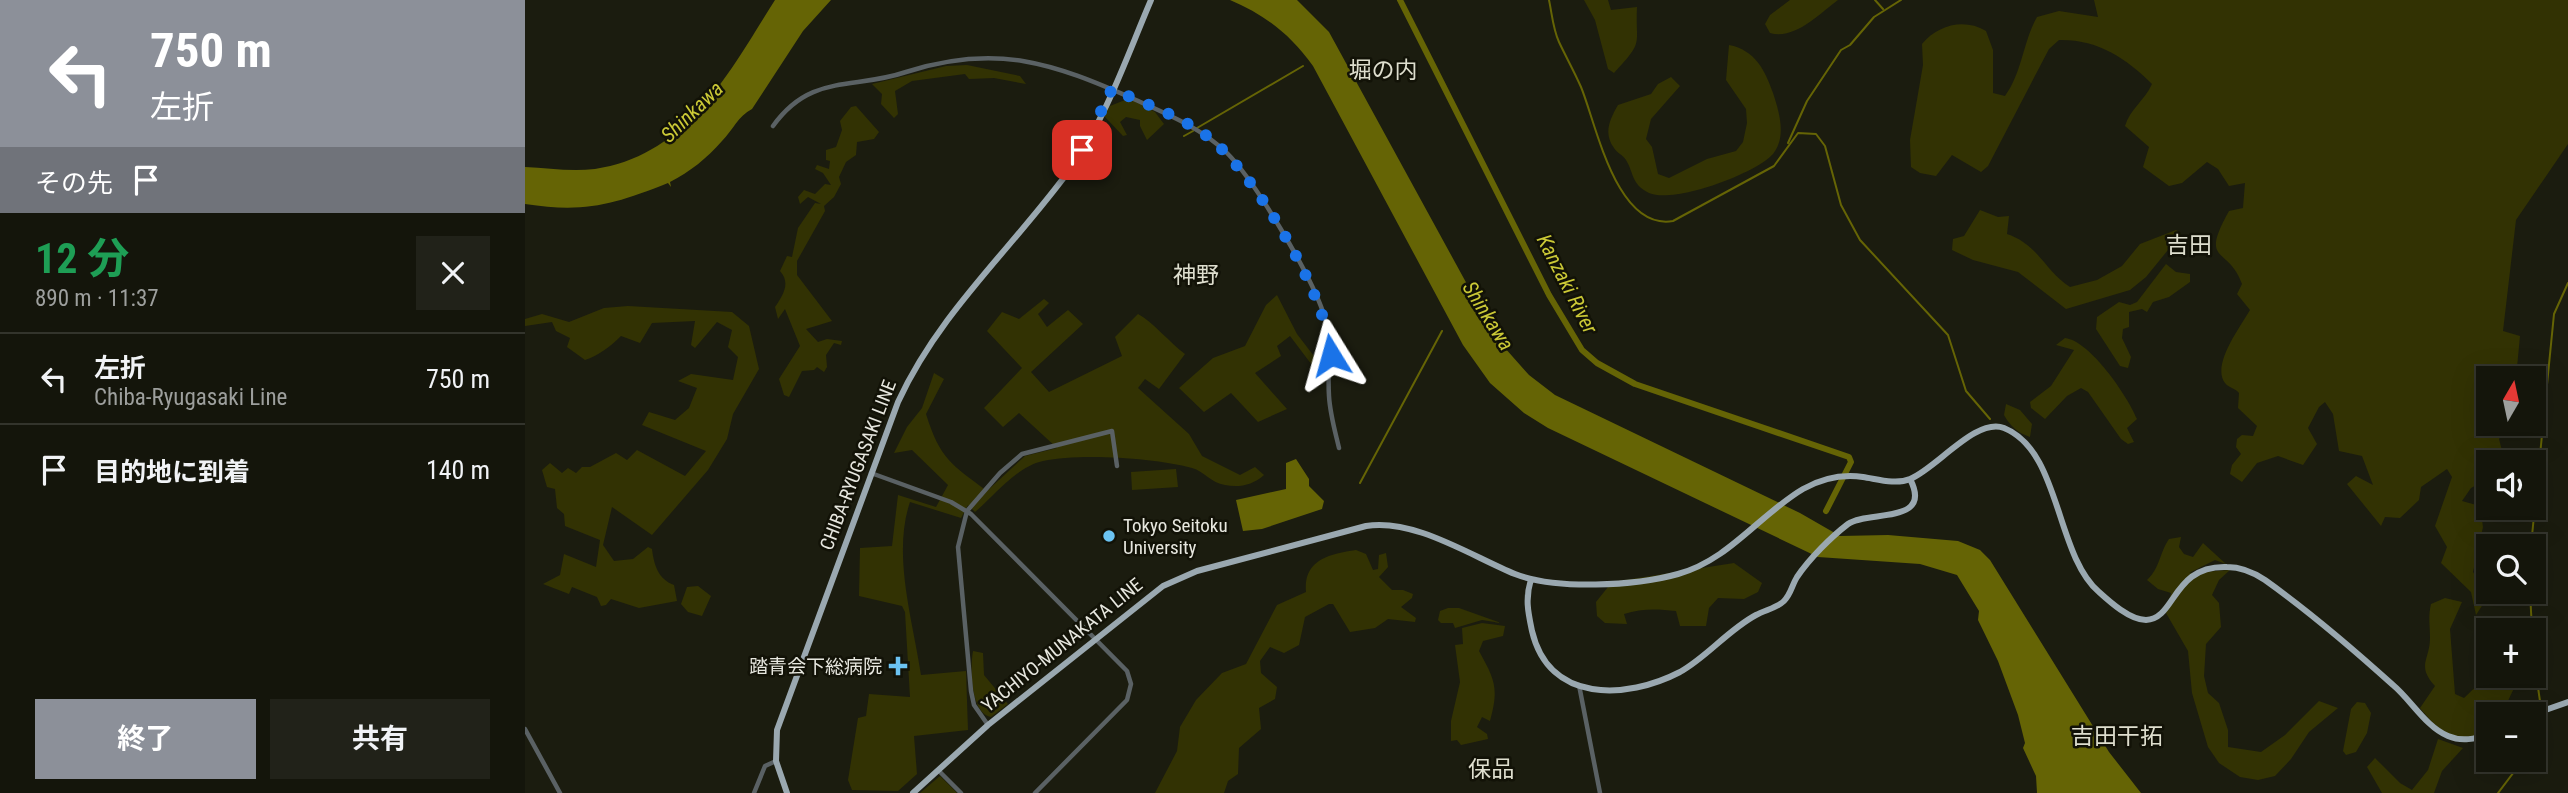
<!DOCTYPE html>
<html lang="ja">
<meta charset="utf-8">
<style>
:root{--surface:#14150b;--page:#212219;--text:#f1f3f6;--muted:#9d9f9d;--line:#33342c;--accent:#8c9099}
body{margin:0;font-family:"Roboto Condensed","Noto Sans JP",sans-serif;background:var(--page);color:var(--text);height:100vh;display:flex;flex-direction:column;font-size:26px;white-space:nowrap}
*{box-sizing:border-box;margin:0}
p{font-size:23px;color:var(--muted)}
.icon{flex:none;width:38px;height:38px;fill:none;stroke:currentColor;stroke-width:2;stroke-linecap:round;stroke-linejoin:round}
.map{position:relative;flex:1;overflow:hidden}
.drawer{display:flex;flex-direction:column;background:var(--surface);width:525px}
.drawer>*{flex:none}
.hud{background:#8c9099;color:#fff;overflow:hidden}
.needle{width:46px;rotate:9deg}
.controls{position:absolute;left:1951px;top:366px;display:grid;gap:14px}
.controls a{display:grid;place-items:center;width:70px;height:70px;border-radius:0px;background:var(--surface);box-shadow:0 7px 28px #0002,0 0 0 2px var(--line);font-size:35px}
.pin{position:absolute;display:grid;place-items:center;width:60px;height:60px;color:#fff;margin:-30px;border-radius:14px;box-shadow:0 4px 10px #0006}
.me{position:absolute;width:77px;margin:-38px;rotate:352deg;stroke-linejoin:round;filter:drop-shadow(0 0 5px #0008)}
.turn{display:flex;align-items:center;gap:24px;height:147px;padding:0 35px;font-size:32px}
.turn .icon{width:91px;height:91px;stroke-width:2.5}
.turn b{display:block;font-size:49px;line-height:60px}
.then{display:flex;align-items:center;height:66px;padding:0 35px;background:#0003;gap:14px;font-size:26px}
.round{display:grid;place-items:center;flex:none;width:74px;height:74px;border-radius:0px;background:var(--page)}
.head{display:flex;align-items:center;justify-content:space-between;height:119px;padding:0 35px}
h1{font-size:42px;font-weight:700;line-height:52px;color:#1e9e55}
.primary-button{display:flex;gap:14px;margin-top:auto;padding:14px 35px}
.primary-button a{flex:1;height:80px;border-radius:0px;background:var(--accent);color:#fff;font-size:28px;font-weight:700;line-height:80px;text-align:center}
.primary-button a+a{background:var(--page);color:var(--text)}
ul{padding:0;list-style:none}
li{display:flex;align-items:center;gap:21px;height:91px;padding:0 35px;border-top:2px solid var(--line)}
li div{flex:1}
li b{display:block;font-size:26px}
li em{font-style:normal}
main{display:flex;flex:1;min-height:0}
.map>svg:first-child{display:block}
.green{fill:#323203}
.water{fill:#656405}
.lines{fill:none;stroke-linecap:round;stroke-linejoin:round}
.stream{stroke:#656405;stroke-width:2}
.river{stroke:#656405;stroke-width:6}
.minor{stroke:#5a6164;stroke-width:4.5}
.major{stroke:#9aa8b0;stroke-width:6}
.route{stroke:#1a73e8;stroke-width:12;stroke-dasharray:0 21.6}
.poi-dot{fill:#6bc3f2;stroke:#121207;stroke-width:2.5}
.labels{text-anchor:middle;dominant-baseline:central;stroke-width:5;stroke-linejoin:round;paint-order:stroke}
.street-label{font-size:19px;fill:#e7e7df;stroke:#121207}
.poi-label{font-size:19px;fill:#e7e7df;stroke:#121207;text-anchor:start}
.water-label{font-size:21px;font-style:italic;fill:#cbc936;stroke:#121207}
.quarter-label{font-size:23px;fill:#dedece;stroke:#121207}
</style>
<main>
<section class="drawer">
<div class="hud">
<div class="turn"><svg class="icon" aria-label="left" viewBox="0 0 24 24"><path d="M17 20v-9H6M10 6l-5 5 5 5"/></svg><div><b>750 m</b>左折</div></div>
<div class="then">その先<svg class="icon" aria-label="arrive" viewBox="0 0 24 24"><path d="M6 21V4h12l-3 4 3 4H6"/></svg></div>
</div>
<div class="head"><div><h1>12 分</h1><p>890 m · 11:37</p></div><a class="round"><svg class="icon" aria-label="close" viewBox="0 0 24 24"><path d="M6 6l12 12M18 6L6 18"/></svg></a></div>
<ul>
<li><svg class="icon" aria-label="left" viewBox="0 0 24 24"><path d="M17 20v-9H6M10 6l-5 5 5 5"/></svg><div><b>左折</b><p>Chiba-Ryugasaki Line</p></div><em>750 m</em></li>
<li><svg class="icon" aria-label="arrive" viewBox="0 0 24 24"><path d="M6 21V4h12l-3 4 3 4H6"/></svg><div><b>目的地に到着</b></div><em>140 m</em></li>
</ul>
<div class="primary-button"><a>終了</a><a>共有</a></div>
</section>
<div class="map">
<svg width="2043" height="793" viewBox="0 0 2043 793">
<rect width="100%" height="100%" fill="#1b1c0f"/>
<path class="green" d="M 1059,0 L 1083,0 L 1086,10 L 1112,7 C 1110,46 1120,40 1089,73 L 1083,69 L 1070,20 Z
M 1265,0 L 1313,0 C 1294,14 1270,40 1245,33 L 1240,24 L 1245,15 Z
M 1569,0 L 2043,0 L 2043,144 L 1991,220 L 1978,331 L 1995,336 L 1991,378 L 1964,378 L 1964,424 L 1983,424 L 1974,439 L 1979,458 L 1977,462 L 1964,462 L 1963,479 L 1946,488 L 1937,501 L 1955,506 L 1958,527 L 1948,572 L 1964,595 L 1951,615 L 1946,592 L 1916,563 L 1922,547 L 1910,526 L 1927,477 L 1922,469 L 1896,487 L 1894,500 L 1875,518 L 1860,517 L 1856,526 L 1822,484 L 1831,476 L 1848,485 L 1837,456 L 1814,451 L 1808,414 L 1800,402 L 1794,407 L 1783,428 L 1792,444 L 1778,465 L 1753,456 L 1732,463 L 1717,482 L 1705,474 L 1707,465 L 1716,454 L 1711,447 L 1712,439 L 1717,435 L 1728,436 L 1732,426 L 1713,408 L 1714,393 C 1710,388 1704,388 1700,383 C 1686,365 1716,326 1725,310 L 1712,294 L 1717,284 C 1703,245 1674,265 1704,211 L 1718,208 L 1720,183 L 1704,186 L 1693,169 L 1682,162 L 1657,183 L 1644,186 L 1618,167 L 1624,147 L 1600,126 C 1605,109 1620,100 1627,84 C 1601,58 1572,39 1534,40 L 1524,49 L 1463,166 L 1456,172 L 1427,155 L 1411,176 L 1395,173 L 1386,167 L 1385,140 L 1398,65 L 1397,44 C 1413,25 1439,18 1461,31 L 1468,50 L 1468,93 L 1480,96 C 1497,73 1498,42 1512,17 L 1534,11 L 1573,17 Z
M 1204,45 C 1230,50 1240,70 1248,93 C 1254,111 1262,137 1248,154 C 1230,174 1149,204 1124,193 C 1106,184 1109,173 1101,160 C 1098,155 1092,153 1089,148 C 1078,133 1085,119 1093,105 L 1126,94 L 1133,84 L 1146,77 L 1155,86 L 1126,119 L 1121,139 L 1127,147 L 1133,174 L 1144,178 L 1182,159 L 1211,151 L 1218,142 L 1222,123 L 1221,109 L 1201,80 Z
M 442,65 L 495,76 L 501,84 L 469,78 L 444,79 L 440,74 L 387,81 L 370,91 L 373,114 L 369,118 L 356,104 L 357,94 L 347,84 L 421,66 Z
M 605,98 L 630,112 L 639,124 L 622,140 L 615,126 L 615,120 L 601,117 L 595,122 L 602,135 L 598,136 L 579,116 L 585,106 Z
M 331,106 L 354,132 L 349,139 L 332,142 L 331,155 L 321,162 L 314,177 L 316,184 L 309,197 L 299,206 L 300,211 L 272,261 L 272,275 L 307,321 L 281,329 L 293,342 L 302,339 L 317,341 L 316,345 L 309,343 L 301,355 L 302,367 L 299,372 L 292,367 L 289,370 L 277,371 L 264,397 L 259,395 L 254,379 L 275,346 L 260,309 L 253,319 L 250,307 C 258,295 266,283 255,271 L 262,256 L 267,257 L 273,228 L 290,203 L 296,204 L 283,197 L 275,204 L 273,197 L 279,190 L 290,194 L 300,184 L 306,185 L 298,173 L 290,169 L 292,165 L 304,169 L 305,161 L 301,160 L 301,150 L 311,147 L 317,130 L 315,121 L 326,107 Z
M 1455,210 L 1473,217 L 1484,216 L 1482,234 C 1514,245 1519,270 1545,287 L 1572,280 L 1597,266 L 1615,244 L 1651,230 L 1656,234 L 1621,277 L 1605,290 L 1541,309 L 1493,272 L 1448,260 L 1427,250 L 1428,239 L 1439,236 Z
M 1641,264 L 1651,272 L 1665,274 L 1665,282 L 1644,297 L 1628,302 L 1622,312 L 1617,309 L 1604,312 L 1604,327 L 1598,329 L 1597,338 L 1606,357 L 1603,368 L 1595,366 L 1571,329 L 1572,317 L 1594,302 L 1605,305 L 1612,302 Z
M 752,295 L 772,334 L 802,373 L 799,381 L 765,336 L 752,346 L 756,356 L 730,373 L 762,409 L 733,422 L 706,393 L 679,412 L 654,388 L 688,358 L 720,346 L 741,305 Z
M 519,299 L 524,303 L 513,314 L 522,327 L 543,310 L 558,324 L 506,372 L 524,392 L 597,356 L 590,337 L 613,314 C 628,322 645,343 660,354 L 634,389 L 620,379 L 613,388 L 664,434 L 677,456 L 715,475 L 730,467 L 739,475 C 728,485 714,488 700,485 C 686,483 679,471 667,468 C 629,458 556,453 518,461 C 491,467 470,495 450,512 L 443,505 L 436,518 L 385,502 C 367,555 388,620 396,675 L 441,671 L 443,730 L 389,736 L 392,774 L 373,791 L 327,790 L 323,780 L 333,718 L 341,716 L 344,694 L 385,697 L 380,612 L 377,606 L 334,596 L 335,548 L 367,546 L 373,495 L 411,507 L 423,485 L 387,450 L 369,453 L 382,427 L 397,408 L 409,373 L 419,379 L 401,414 C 415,459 426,464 462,491 L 500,456 L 532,448 L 494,413 L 478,427 L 459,408 L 497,368 L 462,331 L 477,312 L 494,319 Z
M 103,306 L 207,312 L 224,326 L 234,369 L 208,414 L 202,439 L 183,470 L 127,535 L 87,507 L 78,545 L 89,561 L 108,559 L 123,547 L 127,549 C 129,565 133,579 149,585 L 152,601 L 114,608 L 86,599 L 81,605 L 76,606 L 72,597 L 47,587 L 44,594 L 18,584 L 35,575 L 39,554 L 71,567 L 75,540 L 40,526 L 39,514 L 32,508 L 30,489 L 22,487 L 17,470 L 25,463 L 37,473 L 43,468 L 51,473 L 57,467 L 65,467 L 91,453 L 102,460 L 112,450 L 160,476 L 181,451 L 117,425 L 124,412 L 150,420 L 164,408 L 172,388 L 153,381 L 166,374 L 208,380 L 213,357 L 203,347 L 207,330 L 192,322 L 170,348 L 166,345 L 170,321 L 127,323 L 115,343 L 96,336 C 86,346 73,356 60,360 L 42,347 L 45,338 L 31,331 L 27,322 L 0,326 L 0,319 L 17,314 L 44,322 L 79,308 Z
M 1540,338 C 1565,341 1602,395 1612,419 L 1602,428 L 1609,442 L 1603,444 L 1596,439 L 1563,392 L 1556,388 L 1542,396 L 1520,419 L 1506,408 L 1505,402 L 1526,386 L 1549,350 L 1531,345 Z
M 1481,404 L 1495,410 L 1507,424 L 1505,437 C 1493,433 1485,426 1479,415 Z
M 651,469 L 653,487 L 607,490 L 606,472 Z
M 1656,537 L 1654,547 L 1659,554 L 1668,557 L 1678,543 L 1701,564 L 1690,560 L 1664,573 L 1705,570 L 1694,580 L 1687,595 L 1694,603 L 1696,627 L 1681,644 L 1679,676 L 1683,693 L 1694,703 L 1703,730 L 1703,747 L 1736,752 L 1760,735 L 1794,701 L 1813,708 L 1784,732 L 1766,759 L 1750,776 L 1733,780 L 1715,777 L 1694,763 L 1683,747 L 1667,693 L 1663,651 L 1641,613 L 1646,593 L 1633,589 L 1622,580 C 1635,568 1634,554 1644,539 Z
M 831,550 L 841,554 L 848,570 L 853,569 L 854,555 L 861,553 L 863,567 L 854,577 L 867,590 L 878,590 L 888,594 L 887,598 L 876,607 L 891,618 L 890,622 L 863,619 L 850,628 L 825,632 L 808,604 L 804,604 L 780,617 L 774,645 L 759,653 L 745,647 L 735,661 L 736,673 L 752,687 L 750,699 L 734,708 L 736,729 L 714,748 L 713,774 L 703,781 L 699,793 L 630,793 L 652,751 L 655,727 L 671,700 L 697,673 L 721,664 L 752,605 L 781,592 C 778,560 804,554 831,550 Z
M 1209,563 L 1237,583 L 1233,592 L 1219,599 L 1193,598 L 1184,608 L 1181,626 L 1155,626 L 1151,611 C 1133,609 1117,608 1099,614 L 1102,624 L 1080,623 L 1072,616 L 1071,602 L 1087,582 Z
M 173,586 L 186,596 L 177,616 L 163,612 L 156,604 L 162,587 Z
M 1920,598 L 1937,602 L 1925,629 L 1930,694 L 1939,698 L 1963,675 L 1985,680 L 1989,688 L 1977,714 L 1964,714 L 1963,732 C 1931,744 1916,734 1895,708 L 1910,686 C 1891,665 1905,660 1905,638 C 1905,625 1903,617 1906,604 Z
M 923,608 L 934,608 L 976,623 L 957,620 L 930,628 L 928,623 L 916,623 L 913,620 L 915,611 Z
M 957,623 L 980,626 L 978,636 L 958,641 L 954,651 C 970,680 974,688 965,721 L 957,717 L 952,727 L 962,734 L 963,739 L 936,745 L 932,740 L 926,741 L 926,721 L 935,682 L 930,645 L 938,644 L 937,628 Z
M 448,651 L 458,653 L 459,675 L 483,704 L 466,717 C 445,713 445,667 448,651 Z
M 1832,702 L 1840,703 L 1846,713 L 1842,733 L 1831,752 L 1821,755 L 1818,751 L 1826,709 Z
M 1913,739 L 1938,748 L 1917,771 L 1909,793 L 1857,793 L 1842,767 L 1850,758 L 1875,783 L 1887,790 L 1903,770 Z
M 415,776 L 432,793 L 395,793 Z"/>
<path class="water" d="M 250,0 L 306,0 L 278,31 L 227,109 C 213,116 208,130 197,141 C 182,158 165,172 145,182 L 146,187 L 143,183 C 88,205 59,213 0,204 L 0,167 C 23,168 46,172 70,169 C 162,156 205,71 250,0 Z
M 705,0 L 772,0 L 804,32 L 972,339 L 1004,375 L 1030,395 L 1275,513 L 1315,536 L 1363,535 L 1433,541 L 1455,550 L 1465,560 L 1584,752 L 1616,793 L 1512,793 L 1511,776 L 1498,748 L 1500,743 L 1493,715 L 1473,661 L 1453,620 L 1454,611 L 1432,575 L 1395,564 L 1293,557 L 1023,428 L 999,413 L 965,383 L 938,345 L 788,66 C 765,34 740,15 705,0 Z
M 771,459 L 784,479 L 784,486 L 799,501 L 797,509 L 737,529 L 718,531 L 711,500 L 761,489 L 761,463 Z"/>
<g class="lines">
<path class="stream" d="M 1024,0 C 1027,14 1028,29 1034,42 C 1041,57 1049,71 1056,87 C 1071,123 1091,231 1148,221 L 1249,166 L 1273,133 L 1291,134 L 1300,146 L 1316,205 L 1335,240 L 1423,335 L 1441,391 L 1465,419
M 1350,0 L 1358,9
M 672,128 L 778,66
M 659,136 L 668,131
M 1263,143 L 1282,101 L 1316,50 L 1325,45 L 1349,17 L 1376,0
M 835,483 L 917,331
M 2006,546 L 2029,314 L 2043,283
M 2005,592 L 2007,630
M 2009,660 L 2016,708
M 2009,745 L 2016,731 L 2016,713
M 1973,793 L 1998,760"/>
<path class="river" d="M 875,0 L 1024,295 L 1057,350 L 1072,363 L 1110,384 L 1324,457 L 1326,462 L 1301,511"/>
<path class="minor" d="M 248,126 C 286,73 328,90 381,72 C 472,43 528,63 611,100 C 644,115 676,128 702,153 C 730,181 785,274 798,312 C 808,341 802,367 804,396 C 805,414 810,431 814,448
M 346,473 L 426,502 L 446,514 L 602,671 L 606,684 L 602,700 L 510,793
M 1054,685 L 1075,793
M 463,725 L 449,705 L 446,691 L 433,547 L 442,511 L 475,473 L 497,454 L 587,431 L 592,466
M 0,729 L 35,793
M 413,770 L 436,793
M 229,793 L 240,766 L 251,761"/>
<path class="major" d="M 1006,579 C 1000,599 1003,612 1007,631 C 1024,703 1101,700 1155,672 C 1182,657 1203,630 1231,615 C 1240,610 1252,608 1259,601 C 1266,594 1267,585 1272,577 C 1284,559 1306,537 1323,524 C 1342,510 1409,525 1385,479
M 2009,714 L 2043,702
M 262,793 L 251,761 L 252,730 L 373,402 C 415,311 488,248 546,168 C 581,118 602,56 626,0
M 388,793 L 463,725 L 638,586 L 672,571 L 841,526 C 889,518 946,556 990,574 C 1031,590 1110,586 1153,574 C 1204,560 1234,515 1278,489 C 1296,479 1317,474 1338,477 C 1352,479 1371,485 1385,479 C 1411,469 1451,417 1479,428 C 1536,451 1530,554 1574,592 C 1585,602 1605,620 1621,620 C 1651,619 1647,565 1702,567 C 1716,567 1728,572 1740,580 C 1785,612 1827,648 1868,685 C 1886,700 1901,727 1923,736 C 1937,742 1950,739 1964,734"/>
</g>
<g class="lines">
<path class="route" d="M 557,150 L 587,89 C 619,103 654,116 682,136 C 729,171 803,297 806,355"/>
</g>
<g class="poi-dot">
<circle cx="584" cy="536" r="7"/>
<path d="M369.5 655.5h7v7h7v7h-7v7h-7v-7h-7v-7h7z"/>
</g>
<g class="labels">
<g class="street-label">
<text transform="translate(333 465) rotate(-69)">CHIBA-RYUGASAKI LINE</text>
<text transform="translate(537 645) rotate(-39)">YACHIYO-MUNAKATA LINE</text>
</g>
<g class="poi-label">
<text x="598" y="525">Tokyo Seitoku<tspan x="598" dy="22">University</tspan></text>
<text x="357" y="666" text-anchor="end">踏青会下総病院</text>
</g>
<g class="water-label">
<text transform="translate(167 112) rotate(-44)">Shinkawa</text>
<text transform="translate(1042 284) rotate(63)">Kanzaki River</text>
<text transform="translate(963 316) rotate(58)">Shinkawa</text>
</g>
<g class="quarter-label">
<text x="858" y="70">堀の内</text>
<text x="1664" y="245">吉田</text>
<text x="671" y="275">神野</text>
<text x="1592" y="736">吉田干拓</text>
<text x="966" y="769">保品</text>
</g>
</g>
</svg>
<div class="controls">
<a><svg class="needle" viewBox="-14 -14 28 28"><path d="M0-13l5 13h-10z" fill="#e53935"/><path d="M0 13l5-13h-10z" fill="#9d9f9d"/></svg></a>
<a><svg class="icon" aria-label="sound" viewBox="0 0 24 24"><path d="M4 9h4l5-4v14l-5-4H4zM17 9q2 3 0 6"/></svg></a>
<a><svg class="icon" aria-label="search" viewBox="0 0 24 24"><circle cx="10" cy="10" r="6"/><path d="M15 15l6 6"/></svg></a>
<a>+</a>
<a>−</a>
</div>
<div class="pin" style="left:557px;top:150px;background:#d93025"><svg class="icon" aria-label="arrive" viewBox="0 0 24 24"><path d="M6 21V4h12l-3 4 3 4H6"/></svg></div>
<svg class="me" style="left:806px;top:355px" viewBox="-20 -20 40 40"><path d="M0-17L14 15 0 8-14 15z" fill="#1a73e8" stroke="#fff" stroke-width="4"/></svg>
</div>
</main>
